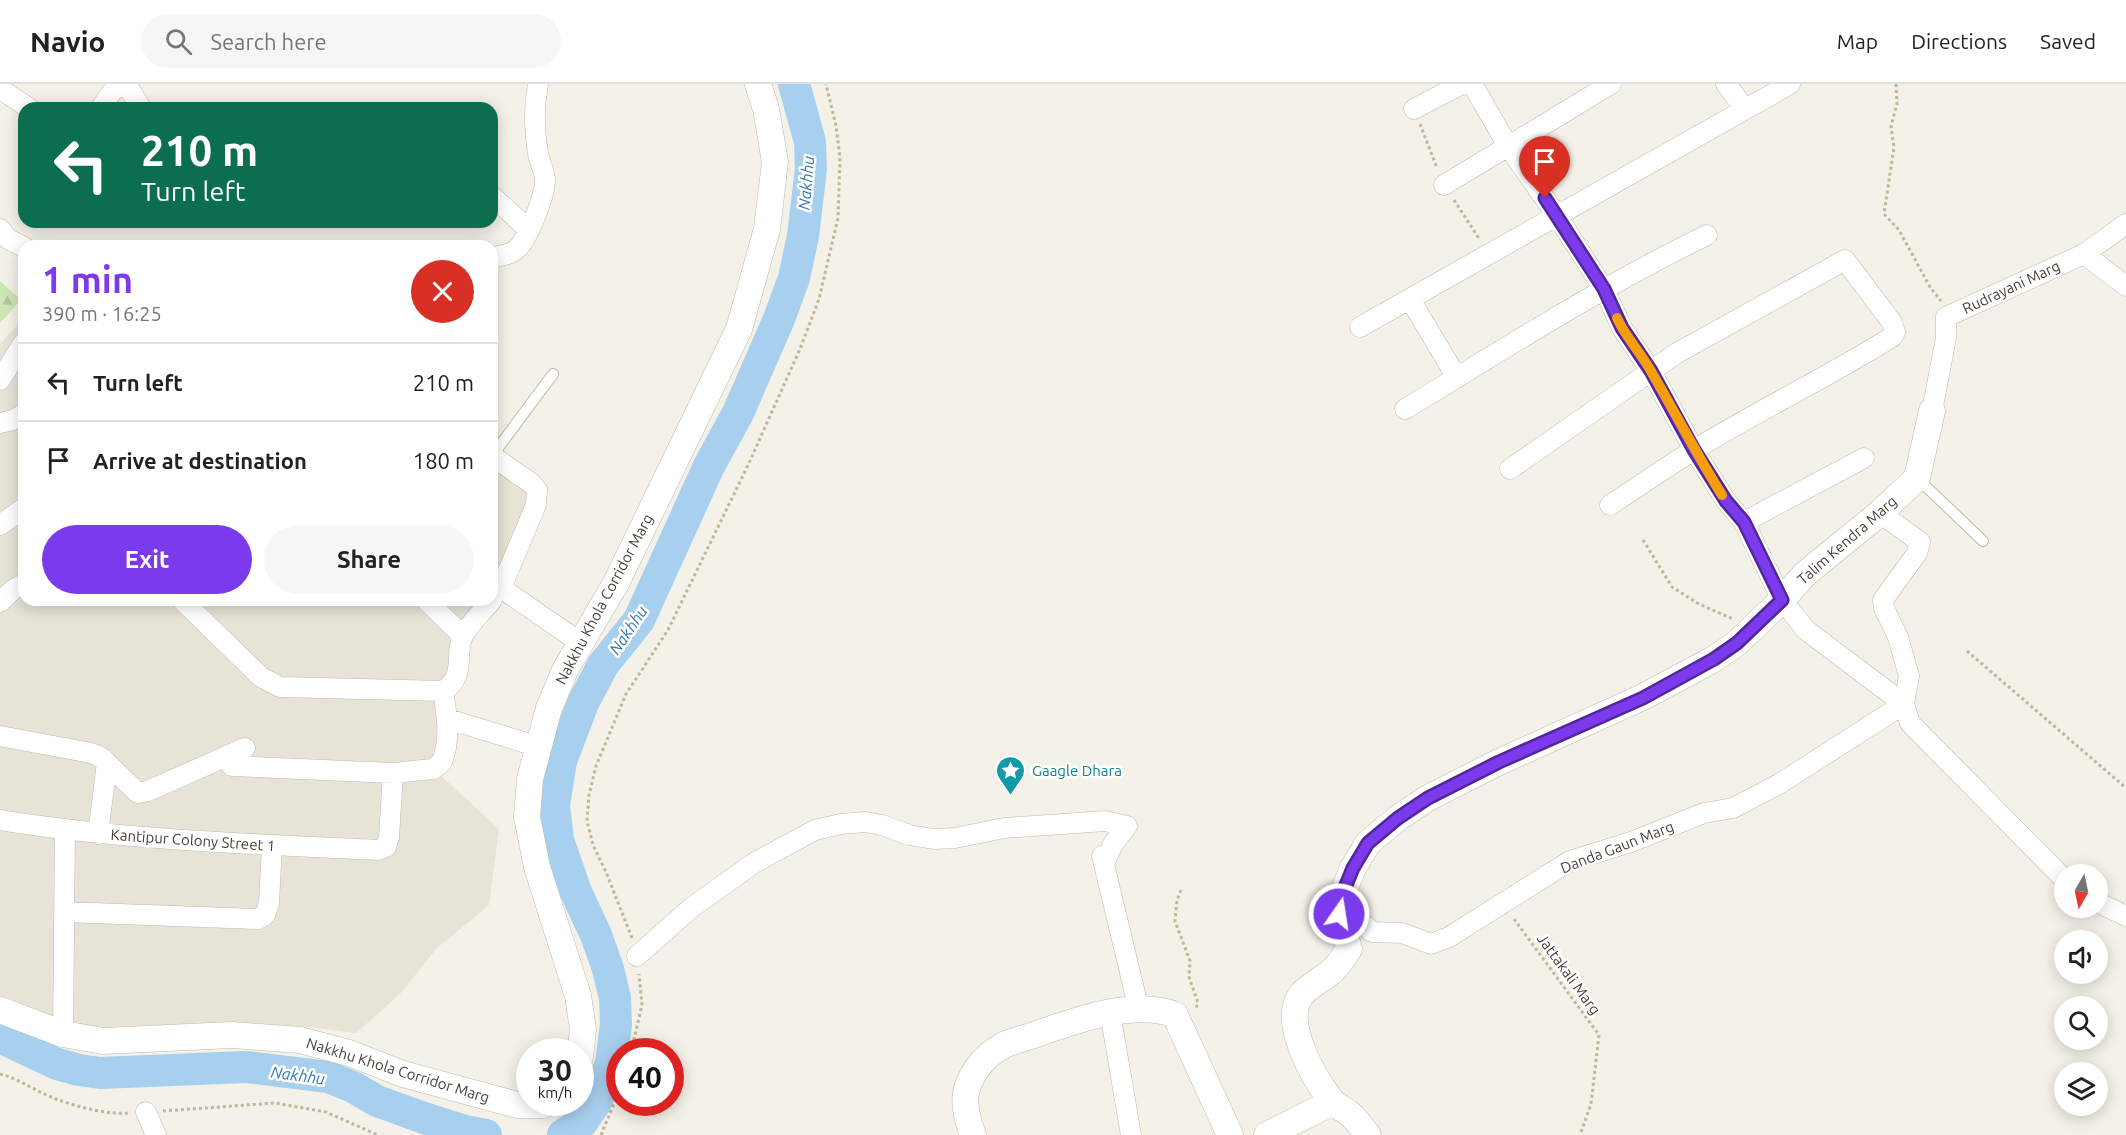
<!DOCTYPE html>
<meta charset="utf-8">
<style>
:root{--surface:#fff;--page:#f6f6f6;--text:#222;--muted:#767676;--line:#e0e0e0;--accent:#7c3aed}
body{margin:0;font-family:Ubuntu,sans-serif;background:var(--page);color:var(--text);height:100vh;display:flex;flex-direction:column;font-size:22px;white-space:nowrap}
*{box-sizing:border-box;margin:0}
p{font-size:20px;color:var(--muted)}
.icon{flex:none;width:33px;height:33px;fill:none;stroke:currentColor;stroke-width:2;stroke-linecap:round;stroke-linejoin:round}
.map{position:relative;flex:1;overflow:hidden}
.details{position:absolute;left:18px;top:156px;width:480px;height:366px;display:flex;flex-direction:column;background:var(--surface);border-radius:18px;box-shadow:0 3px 15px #0003}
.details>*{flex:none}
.hud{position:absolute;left:18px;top:18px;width:480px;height:126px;border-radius:18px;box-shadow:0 3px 15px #0003;background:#0b6e4f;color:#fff;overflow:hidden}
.needle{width:39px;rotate:189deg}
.buttons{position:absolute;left:2054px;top:780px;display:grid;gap:12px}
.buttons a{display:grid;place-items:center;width:54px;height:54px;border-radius:50%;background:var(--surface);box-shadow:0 3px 15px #0003;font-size:30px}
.speed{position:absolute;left:516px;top:954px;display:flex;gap:12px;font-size:30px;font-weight:700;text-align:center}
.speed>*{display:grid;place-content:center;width:78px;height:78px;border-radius:50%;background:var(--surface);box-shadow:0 3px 15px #0003;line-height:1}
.speed small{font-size:15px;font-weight:400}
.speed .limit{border:9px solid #d22;background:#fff;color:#111}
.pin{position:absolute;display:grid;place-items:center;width:51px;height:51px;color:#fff;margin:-62px -26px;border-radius:50% 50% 50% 0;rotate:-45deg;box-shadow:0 0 6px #0007}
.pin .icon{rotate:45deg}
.me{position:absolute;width:66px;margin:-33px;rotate:13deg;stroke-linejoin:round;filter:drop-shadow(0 0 4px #0008)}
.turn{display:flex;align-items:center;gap:21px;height:126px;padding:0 24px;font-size:27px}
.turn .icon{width:78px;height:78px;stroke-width:2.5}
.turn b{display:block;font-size:42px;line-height:51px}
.round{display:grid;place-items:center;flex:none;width:63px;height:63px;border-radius:32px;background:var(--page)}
.head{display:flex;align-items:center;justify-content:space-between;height:102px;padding:0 24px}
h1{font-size:36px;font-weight:700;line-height:45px;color:var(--accent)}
.primary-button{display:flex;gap:12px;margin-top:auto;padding:12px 24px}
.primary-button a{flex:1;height:69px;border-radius:36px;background:var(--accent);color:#fff;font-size:24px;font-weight:700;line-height:69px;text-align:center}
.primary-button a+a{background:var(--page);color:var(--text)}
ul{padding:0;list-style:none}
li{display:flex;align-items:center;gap:18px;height:78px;padding:0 24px;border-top:2px solid var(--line)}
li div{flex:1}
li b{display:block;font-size:22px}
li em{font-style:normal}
header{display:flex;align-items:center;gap:36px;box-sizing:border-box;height:84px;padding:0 30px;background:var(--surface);border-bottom:2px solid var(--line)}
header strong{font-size:28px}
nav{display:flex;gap:33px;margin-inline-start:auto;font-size:21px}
.search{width:420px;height:54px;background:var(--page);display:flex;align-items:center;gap:15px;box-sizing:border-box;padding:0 21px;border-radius:33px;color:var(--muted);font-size:22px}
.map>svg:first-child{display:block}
.residential{fill:#e7e3d7}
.forest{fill:url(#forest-firs)}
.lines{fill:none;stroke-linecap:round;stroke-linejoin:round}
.river{stroke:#a7cfee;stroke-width:32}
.service-casing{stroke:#bfb9ab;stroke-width:12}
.minor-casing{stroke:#bfb9ab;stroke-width:21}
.tertiary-casing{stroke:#bfb9ab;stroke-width:27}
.path{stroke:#c0b59d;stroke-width:3;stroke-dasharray:3 3;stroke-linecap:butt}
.service{stroke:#fff;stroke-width:10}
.minor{stroke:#fff;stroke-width:20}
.tertiary{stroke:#fff;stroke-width:26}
.route-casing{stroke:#51269a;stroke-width:15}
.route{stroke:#7c3aed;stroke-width:10}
.slow{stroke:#f59e0b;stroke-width:10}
.labels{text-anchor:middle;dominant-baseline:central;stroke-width:5;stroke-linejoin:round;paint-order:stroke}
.street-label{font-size:15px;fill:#474137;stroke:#fff}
.culture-label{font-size:15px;fill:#0d838f;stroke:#fff;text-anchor:start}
.water-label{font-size:16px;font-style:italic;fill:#3377b0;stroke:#fff}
</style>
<header>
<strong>Navio</strong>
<div class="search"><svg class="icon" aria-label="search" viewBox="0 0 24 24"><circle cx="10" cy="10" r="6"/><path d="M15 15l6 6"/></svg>Search here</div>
<nav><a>Map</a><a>Directions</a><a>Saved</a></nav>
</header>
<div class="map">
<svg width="2126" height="1051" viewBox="0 0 2126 1051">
<defs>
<pattern id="forest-firs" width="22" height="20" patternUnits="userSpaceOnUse" patternTransform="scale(1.5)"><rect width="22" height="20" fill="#cde6b3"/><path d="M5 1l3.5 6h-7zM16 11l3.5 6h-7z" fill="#b1c69b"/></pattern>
</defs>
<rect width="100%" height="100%" fill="#f4f1e8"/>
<path class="residential" d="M 24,234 L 24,516 L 492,516 L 492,366 L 549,403 L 514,497 L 469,550 L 438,689 L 499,745 L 489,821 L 437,864 L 400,910 L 356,949 L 310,943 L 234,938 L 85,944 L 0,912 L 0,260 Z"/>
<path class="forest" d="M 0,197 L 21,216 L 0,239 Z"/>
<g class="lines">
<path class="river" d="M 0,953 L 57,980 L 79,986 L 100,989 L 246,983 L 328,993 L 353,1003 L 377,1017 L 424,1034 L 465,1047 L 486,1051
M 563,1051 L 582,1038 L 596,1018 L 611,979 L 616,940 L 615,914 L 608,885 L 596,851 L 576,808 L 558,756 L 554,721 L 561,677 L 583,619 L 603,581 L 639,536 L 709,382 L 738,329 L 779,235 L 794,194 L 803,152 L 811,85 L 810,58 L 794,0"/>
<defs>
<path id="service" d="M 492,372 L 553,290
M 1917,394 L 1983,457"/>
<path id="minor" d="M 1726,0 L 1745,25
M 0,5 L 29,24
M 101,24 C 108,14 114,0 127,1 L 141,24
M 1414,25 L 1462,0
M 1444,101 L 1611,0
M 492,112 L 528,145
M 0,145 L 8,155 L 24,163
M 2084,170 L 2126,202
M 492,173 C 501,172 511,171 518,164 C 529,152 545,112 545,96 C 545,87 539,78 538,69 C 534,47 534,22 538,0
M 1410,215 L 1457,294
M 1360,243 L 1790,0
M 0,296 L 24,258
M 1405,325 C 1504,265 1602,202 1707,151
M 1932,327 L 1946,254 L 1946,233 L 2084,170 L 2126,140
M 0,339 L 13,336 L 24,330
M 492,372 L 531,399 L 537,406 L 536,421 L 501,504 L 581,559
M 1510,385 L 1677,269 L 1845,176 L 1891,237 L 1895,248 L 1892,253 C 1828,293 1759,326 1694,366 C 1666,383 1638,403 1610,421
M 1880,429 L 1920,458 L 1917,469 L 1883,516 L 1884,524 L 1898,553 L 1909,592 L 1904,620 L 1910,639 L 2064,795
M 1744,438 L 1864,374
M 0,441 L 24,424
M 182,516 L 261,593 L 280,603 L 443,607 C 468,591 453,570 464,550 C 471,538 483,527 492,516
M 426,516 L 463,552
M 0,518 L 14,505 L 24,500
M 448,635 L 539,663
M 0,652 L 86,668 C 95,670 101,672 107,679 L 98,750
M 107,679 L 138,709 L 148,707 L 245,664
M 232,682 L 393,689
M 0,736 C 125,756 252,760 378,766 L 386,763 L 389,753 L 393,689 L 433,685 L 442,678 C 451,655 447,631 443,607
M 1102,772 L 1139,926
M 1344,806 L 1354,831 L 1372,848 L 1402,849 L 1431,860 L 1449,853 L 1570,777 L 1631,758 L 1704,729 L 1733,724 L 1779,700 L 1904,620 L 1806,546 L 1782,516 L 1744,438 L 1726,417 L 1694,366 L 1651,287 L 1622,244 L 1604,205 L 1557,132 L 1508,62 L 1472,0
M 2097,818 L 2126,832
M 65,828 L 258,835 L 265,831 L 269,819 L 272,761
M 637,872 L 691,824 L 754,779 L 815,746 L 841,740 L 865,738 L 882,741 L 909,751 L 934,755 L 955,754 L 1004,744 L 1105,737 L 1127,742 L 1113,760 L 1104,780
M 1110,928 L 1131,1051
M 63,950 L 65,746
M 146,1028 L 156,1051"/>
<path id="tertiary" d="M 0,926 L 63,950 L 103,957 L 232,951 L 300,956 L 349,969 L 403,990 L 517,1021 L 543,1021 L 548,1018
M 580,973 L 583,945 L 578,912 L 537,783 L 527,733 L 530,695 L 549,624 L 565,586 L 616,499 L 739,245 L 767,145 L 775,78 L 766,25 L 758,0
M 973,1051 C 962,1022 961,1003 982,978 C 987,972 997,965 1004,961 C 1012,957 1022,955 1031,952 C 1056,943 1084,933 1111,928 C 1130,925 1157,923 1175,931 L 1230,1051
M 1267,1051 L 1333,1018
M 1368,1051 C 1362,1044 1357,1036 1350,1030 C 1344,1025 1336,1022 1331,1016 C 1314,994 1280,936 1302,910 C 1310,901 1323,895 1332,887 C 1339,881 1344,872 1349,865 L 1339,830 L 1344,806 L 1353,784 L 1368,759 L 1398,734 L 1428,714 L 1499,678 L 1643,613 L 1714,575 L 1737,559 L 1782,516 L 1805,490 L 1880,429 L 1917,394 L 1932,327"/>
</defs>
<use href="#service" class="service-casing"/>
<use href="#minor" class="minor-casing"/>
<use href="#tertiary" class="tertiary-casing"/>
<path class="path" d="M 1896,0 L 1897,20 L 1891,42 L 1894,63 L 1884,130 L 1899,146 L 1930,203 L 1941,217
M 1420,40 L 1437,84
M 1454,116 L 1480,156
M 1643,456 L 1672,503 L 1699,520 L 1733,535
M 1967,567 L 2126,704
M 1181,806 L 1177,816 L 1175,837 L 1190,877 L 1189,893 L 1198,919 L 1196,924
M 1514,835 L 1599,951 L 1591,1020 L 1580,1051
M 632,854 L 606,788 L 593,761 L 587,737 L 589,711 L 596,682 L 626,610 L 668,546 L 749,379 L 800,265 L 819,215 L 838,134 L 840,74 L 836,42 L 826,0
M 631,968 L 642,921 L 639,890
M 0,990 C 20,995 37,1008 56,1015 C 78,1023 107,1031 130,1029
M 163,1027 L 275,1019 L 326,1028 L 378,1051
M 601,1051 L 620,1005"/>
<use href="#service" class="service"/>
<use href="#minor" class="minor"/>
<use href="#tertiary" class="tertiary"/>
</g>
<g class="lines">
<defs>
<path id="route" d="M 1339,830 L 1344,806 L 1353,784 L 1368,759 L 1398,734 L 1428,714 L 1499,678 L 1643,614 L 1714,575 L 1737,559 L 1782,516 L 1744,438 L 1726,417 L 1694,366 L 1651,287 L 1622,244 L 1604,205 L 1545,114"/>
</defs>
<use href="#route" class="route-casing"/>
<use href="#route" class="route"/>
<path class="slow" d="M 1617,234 C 1626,254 1642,270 1652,289 C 1676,330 1697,371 1722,411"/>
</g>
<defs>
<symbol id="sight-pin" viewBox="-11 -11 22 30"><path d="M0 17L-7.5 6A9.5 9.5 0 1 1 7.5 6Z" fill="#0f9aa8" stroke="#fff"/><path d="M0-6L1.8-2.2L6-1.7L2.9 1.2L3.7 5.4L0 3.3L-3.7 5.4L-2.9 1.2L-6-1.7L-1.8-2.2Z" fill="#fff"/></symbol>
</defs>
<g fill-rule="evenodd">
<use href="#sight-pin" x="994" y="670" width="33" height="45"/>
</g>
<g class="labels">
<g class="street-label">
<text transform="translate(2011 203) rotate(-25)">Rudrayani Marg</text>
<text transform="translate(1847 456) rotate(-41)">Talim Kendra Marg</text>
<text transform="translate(604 515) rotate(-62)">Nakkhu Khola Corridor Marg</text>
<text transform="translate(193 756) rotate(4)">Kantipur Colony Street 1</text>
<text transform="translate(1617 763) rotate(-21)">Danda Gaun Marg</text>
<text transform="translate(1569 890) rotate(54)">Jattakali Marg</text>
<text transform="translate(398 986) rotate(17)">Nakkhu Khola Corridor Marg</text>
</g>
<g class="culture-label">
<text x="1032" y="686">Gaagle Dhara</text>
</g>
<g class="water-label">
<text transform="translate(806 99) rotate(-85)">Nakhhu</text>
<text transform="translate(628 546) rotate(-56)">Nakhhu</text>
<text transform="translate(298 991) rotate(8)">Nakhhu</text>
</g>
</g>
</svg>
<div class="buttons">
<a><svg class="needle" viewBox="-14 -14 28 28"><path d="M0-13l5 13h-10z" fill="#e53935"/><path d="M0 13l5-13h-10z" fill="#767676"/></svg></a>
<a><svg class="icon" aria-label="sound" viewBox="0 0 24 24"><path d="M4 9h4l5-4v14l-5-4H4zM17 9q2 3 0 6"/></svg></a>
<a><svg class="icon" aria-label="search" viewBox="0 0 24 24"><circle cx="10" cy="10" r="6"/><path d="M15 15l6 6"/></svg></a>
<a><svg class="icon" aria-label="layers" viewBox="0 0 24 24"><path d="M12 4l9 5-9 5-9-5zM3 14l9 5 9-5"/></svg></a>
</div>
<div class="speed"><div>30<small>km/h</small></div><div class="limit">40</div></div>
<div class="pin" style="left:1545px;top:114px;background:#d93025"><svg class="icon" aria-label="arrive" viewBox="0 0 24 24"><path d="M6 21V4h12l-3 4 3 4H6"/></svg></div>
<svg class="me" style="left:1339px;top:830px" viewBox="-20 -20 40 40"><circle r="17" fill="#7c3aed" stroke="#fff" stroke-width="3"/><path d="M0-11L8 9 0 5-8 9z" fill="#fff"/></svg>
<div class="hud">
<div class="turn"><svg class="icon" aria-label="left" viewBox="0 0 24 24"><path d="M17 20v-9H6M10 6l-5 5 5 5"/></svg><div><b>210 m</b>Turn left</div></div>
</div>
<section class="details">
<div class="head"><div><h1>1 min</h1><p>390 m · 16:25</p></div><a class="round" style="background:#d93025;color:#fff"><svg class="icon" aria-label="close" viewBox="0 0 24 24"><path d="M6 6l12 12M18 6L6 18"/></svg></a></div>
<ul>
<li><svg class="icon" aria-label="left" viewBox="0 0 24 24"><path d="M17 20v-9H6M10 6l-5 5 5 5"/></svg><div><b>Turn left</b></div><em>210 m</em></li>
<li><svg class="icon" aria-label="arrive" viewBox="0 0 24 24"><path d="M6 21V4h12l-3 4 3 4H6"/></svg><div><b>Arrive at destination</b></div><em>180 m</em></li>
</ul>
<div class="primary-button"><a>Exit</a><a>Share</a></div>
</section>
</div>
